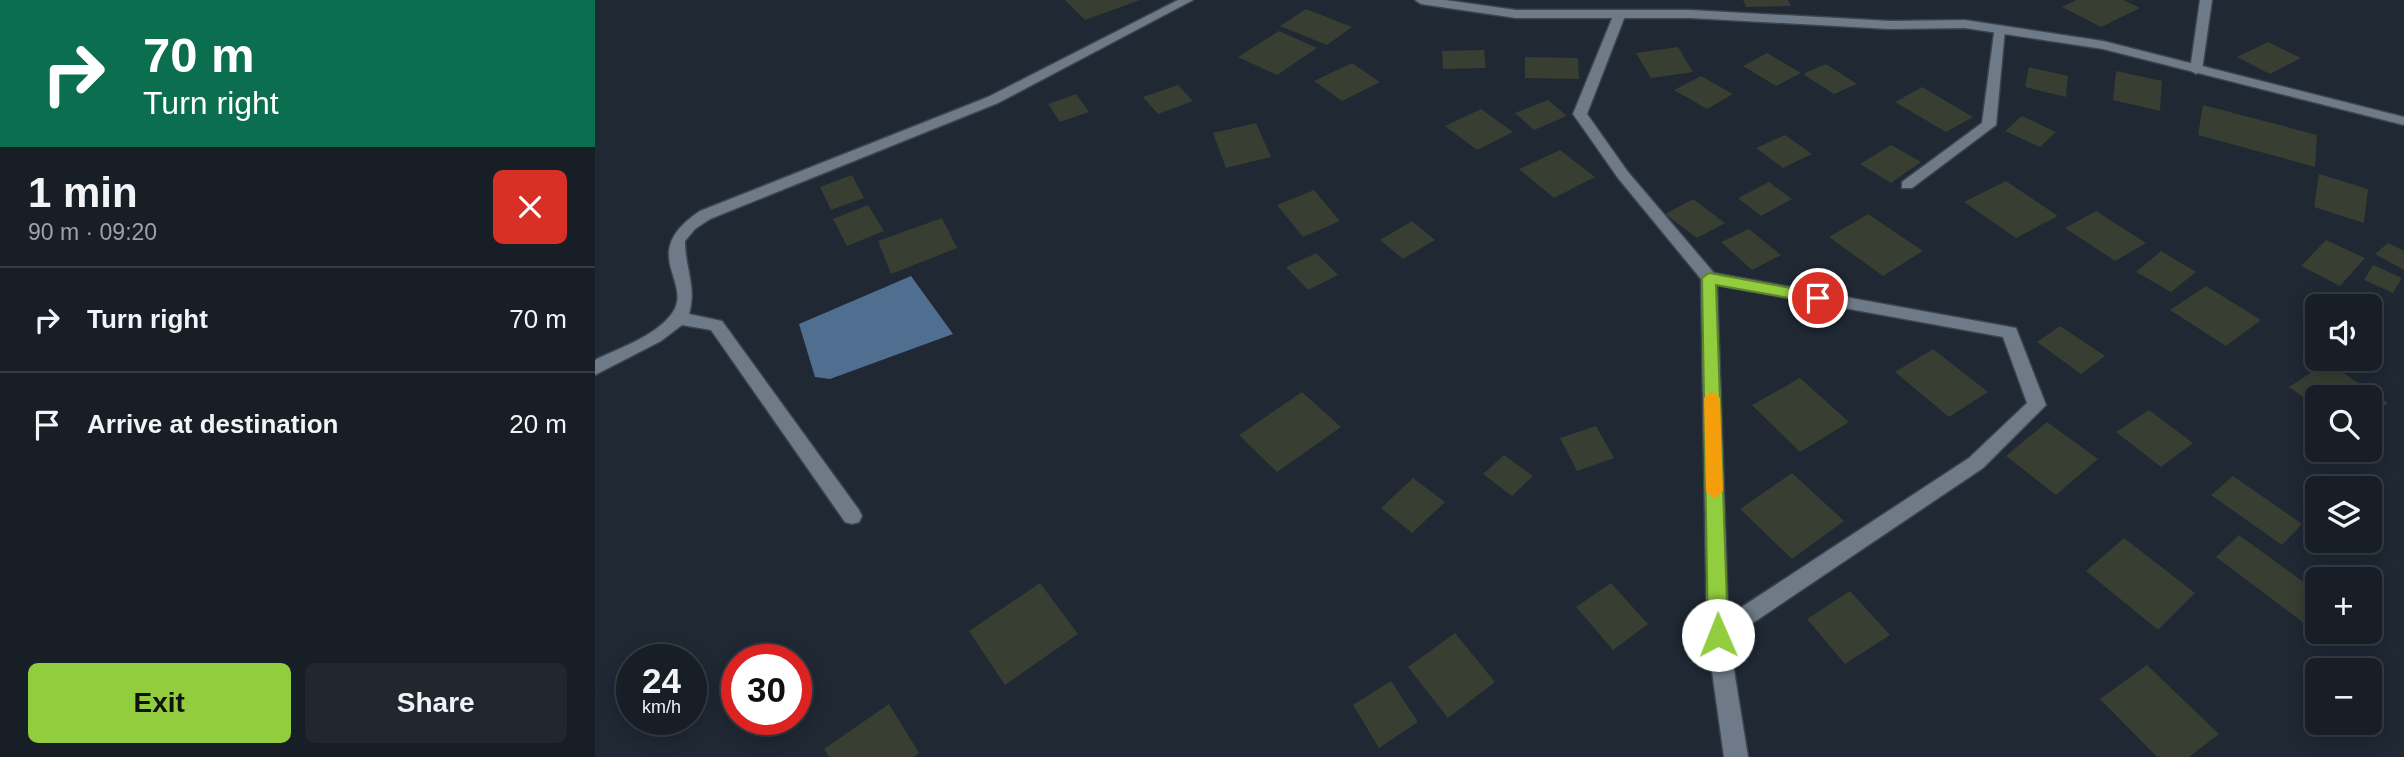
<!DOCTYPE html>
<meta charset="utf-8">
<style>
:root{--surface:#171e26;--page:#20272e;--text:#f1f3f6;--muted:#9ea2a7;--line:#363c43;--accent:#91cd3f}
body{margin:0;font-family:Arial,sans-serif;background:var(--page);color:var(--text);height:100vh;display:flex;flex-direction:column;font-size:26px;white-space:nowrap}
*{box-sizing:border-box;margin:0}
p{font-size:23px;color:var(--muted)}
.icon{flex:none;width:38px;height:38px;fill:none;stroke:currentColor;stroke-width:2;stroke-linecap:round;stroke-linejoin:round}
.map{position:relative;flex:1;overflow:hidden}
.drawer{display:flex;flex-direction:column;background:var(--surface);width:595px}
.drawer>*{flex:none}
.top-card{background:#0b6e4f;color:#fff;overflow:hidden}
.buttons{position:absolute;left:1710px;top:294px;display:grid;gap:14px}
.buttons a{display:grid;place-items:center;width:77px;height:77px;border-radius:10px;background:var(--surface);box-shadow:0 4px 18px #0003,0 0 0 2px var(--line);font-size:35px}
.speed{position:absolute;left:21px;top:644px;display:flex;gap:14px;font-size:35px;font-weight:700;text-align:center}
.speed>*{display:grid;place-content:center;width:91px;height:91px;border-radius:50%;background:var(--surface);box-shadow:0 4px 18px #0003,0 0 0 2px var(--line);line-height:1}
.speed small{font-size:18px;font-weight:400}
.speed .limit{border:10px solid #d22;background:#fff;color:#111}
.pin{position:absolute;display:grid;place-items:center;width:60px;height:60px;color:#fff;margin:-30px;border:4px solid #fff;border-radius:50%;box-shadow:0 2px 7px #0007}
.me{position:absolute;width:77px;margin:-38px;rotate:359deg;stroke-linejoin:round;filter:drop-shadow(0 0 5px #0008)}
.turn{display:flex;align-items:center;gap:24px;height:147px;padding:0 28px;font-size:32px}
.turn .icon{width:91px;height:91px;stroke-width:2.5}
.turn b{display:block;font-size:49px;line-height:60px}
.round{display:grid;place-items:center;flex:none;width:74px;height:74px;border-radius:10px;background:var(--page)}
.overview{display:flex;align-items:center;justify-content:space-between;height:119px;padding:0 28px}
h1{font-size:42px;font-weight:600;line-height:52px}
.button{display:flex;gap:14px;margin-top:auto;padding:14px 28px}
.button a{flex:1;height:80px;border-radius:10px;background:var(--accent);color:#111;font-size:28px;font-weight:600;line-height:80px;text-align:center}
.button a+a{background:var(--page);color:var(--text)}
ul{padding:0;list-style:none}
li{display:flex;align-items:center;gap:21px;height:105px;padding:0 28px;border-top:2px solid var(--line)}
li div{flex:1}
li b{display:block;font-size:26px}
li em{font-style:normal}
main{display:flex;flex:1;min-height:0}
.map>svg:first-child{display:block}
.water{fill:#506e90}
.building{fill:#383e31}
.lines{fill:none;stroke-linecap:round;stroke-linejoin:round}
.street-casing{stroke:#3c444e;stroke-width:3}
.secondary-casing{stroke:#3c444e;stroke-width:3}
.street{fill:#6e7a87;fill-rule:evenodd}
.secondary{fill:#6e7a87;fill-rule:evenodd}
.route{fill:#91cd3f;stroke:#5e8529;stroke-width:2}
.slow{fill:#f59e0b}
</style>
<main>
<section class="drawer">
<div class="top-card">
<div class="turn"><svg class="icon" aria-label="right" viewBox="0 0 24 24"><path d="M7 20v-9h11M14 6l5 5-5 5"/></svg><div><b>70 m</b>Turn right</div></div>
</div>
<div class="overview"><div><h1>1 min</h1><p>90 m · 09:20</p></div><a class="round" style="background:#d93025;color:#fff"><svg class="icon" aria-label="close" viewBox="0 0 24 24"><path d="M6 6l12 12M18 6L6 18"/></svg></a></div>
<ul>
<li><svg class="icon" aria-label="right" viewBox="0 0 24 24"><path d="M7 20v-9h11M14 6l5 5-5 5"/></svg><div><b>Turn right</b></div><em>70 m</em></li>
<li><svg class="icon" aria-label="arrive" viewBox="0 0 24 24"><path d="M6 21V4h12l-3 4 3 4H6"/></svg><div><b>Arrive at destination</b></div><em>20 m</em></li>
</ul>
<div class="button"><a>Exit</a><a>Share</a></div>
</section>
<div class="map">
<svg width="1809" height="757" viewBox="0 0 1809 757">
<rect width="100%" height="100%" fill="#1f2833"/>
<path class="water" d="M 316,276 L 358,334 L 235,379 L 220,377 L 204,324 Z"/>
<path class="building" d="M 470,0 L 545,0 L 490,20 Z
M 1148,0 L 1193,0 L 1196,6 L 1151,7 Z
M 1481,0 L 1528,0 L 1545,8 L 1506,27 L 1467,7 Z
M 711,9 L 757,27 L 732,45 L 685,26 Z
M 684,31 L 722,48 L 682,75 L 643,57 Z
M 1673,42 L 1706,58 L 1675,74 L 1642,57 Z
M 1083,47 L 1098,72 L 1056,78 L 1041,53 Z
M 889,50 L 891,68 L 848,69 L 847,51 Z
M 1172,53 L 1206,73 L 1181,86 L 1148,66 Z
M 930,57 L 983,58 L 984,79 L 930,78 Z
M 757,63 L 785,82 L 747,101 L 719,81 Z
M 1231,64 L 1262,84 L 1239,94 L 1208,74 Z
M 1434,67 L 1473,76 L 1471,97 L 1430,87 Z
M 1521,71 L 1567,81 L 1565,111 L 1518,100 Z
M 1106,76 L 1138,94 L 1112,109 L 1079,90 Z
M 583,85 L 598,101 L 563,114 L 548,97 Z
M 1327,87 L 1378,117 L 1351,132 L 1300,102 Z
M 481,94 L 494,112 L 465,122 L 453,104 Z
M 953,100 L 972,116 L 939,130 L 920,113 Z
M 1608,105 L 1722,135 L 1720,167 L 1603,135 Z
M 886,109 L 918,132 L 882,150 L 850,126 Z
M 1427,116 L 1461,132 L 1445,147 L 1410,131 Z
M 661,123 L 676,157 L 631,168 L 618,133 Z
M 1190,135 L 1217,154 L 1188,168 L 1161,148 Z
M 1296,145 L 1326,162 L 1296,183 L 1265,164 Z
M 965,150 L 1000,177 L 959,198 L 924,169 Z
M 1724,174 L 1773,189 L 1769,223 L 1719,207 Z
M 257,175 L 269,198 L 236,210 L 225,187 Z
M 1411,181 L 1463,216 L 1421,238 L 1369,202 Z
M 1174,182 L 1197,199 L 1166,216 L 1143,198 Z
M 719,190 L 745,221 L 708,237 L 682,205 Z
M 1098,199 L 1130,223 L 1102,238 L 1070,214 Z
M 273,205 L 289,231 L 252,246 L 238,219 Z
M 1501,211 L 1551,243 L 1520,261 L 1470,228 Z
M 1273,214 L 1328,251 L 1288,276 L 1234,237 Z
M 347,218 L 362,248 L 296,274 L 283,241 Z
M 817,221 L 840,240 L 808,259 L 785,240 Z
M 1154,229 L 1186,255 L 1157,270 L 1126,242 Z
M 1731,240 L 1770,258 L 1745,286 L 1706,266 Z
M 1793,243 L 1809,251 L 1809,270 L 1780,254 Z
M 1566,251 L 1601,272 L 1576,292 L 1541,272 Z
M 721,253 L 743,275 L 713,290 L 691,267 Z
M 1778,265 L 1807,278 L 1798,293 L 1769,280 Z
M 1611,286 L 1666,320 L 1631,346 L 1575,310 Z
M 1718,293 L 1749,306 L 1722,306 L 1722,324 L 1707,318 Z
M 1465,326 L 1510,356 L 1486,374 L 1442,342 Z
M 1338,349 L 1393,392 L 1354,417 L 1300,372 Z
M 1732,362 L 1793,403 L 1774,416 L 1774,397 L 1722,397 L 1722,407 L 1694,387 Z
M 1205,378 L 1254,422 L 1205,452 L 1157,405 Z
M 707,392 L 746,427 L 682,472 L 644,435 Z
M 1554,410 L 1598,443 L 1566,467 L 1521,432 Z
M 1452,422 L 1503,459 L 1461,495 L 1411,456 Z
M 1001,426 L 1019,458 L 982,471 L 965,438 Z
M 909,455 L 938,476 L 917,496 L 888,474 Z
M 1197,473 L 1249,521 L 1197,559 L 1145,509 Z
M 1638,476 L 1707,524 L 1687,545 L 1616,495 Z
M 818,478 L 850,502 L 817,533 L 786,508 Z
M 1644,535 L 1722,592 L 1722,617 L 1713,626 L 1621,557 Z
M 1529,538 L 1600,593 L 1563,630 L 1491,571 Z
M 445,583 L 483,634 L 410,685 L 374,631 Z
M 1016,583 L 1053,624 L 1018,650 L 981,607 Z
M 1255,591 L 1295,635 L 1250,664 L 1212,619 Z
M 860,633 L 900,682 L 853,718 L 813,667 Z
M 1552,665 L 1624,734 L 1594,757 L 1562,757 L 1505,699 Z
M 796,681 L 823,722 L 784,748 L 758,705 Z
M 294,704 L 324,753 L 319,757 L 234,757 L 229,749 Z"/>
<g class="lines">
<defs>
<path id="street" d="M 583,0 L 598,0 L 403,103 L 115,219 L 100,229 L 90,241 C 90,269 102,287 94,314 L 127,321 L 264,510 L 267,516 L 264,522 L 257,524 L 250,522 L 116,330 L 87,325 L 66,341 L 0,375 L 0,360 C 24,348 58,337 75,316 C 103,283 39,255 105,211 L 393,97 Z
M 1605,0 L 1617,0 L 1607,70 L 1601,74 L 1595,70 Z
M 1024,12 L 1030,16 L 992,114 L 1033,172 L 1119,273 L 1421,328 L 1451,405 L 1388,468 L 1134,639 L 1153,757 L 1129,757 L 1112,635 L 1106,279 L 1023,178 L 978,114 L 1018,16 ZM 1122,285 L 1408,337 L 1432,403 L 1374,458 L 1133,616 Z
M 1400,26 L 1410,29 L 1401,125 L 1317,188 L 1307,188 L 1307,182 L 1387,123 Z"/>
<path id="secondary" d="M 820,0 L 850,0 L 921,10 L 1095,10 L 1295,21 L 1370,20 L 1508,41 L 1809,117 L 1809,125 L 1508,49 L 1370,28 L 1295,29 L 1095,18 L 921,18 L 826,4 Z"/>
</defs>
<use href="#street" class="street-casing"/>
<use href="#secondary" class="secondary-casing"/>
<use href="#street" class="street"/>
<use href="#secondary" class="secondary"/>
</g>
<path class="route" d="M 1114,273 L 1223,293 L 1231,298 L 1223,303 L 1121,285 L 1133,635 L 1130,642 L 1123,644 L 1116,642 L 1113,635 L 1107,278 Z"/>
<path class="slow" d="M 1117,391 L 1125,398 L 1128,491 L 1119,499 L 1111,491 L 1109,398 Z"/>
</svg>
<div class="buttons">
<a><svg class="icon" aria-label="sound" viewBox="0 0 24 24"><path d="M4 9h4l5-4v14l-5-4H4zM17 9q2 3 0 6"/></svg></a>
<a><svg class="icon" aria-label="search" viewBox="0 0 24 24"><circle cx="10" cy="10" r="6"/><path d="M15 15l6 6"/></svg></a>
<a><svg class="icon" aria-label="layers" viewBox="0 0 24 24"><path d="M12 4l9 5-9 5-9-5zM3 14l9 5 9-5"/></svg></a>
<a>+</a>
<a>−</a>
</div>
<div class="speed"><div>24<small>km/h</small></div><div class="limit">30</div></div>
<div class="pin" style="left:1223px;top:298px;background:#d93025"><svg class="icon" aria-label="arrive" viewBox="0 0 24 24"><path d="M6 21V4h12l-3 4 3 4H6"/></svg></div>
<svg class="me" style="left:1123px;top:635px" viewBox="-20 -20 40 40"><circle r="19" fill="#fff"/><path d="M0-13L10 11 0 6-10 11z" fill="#91cd3f"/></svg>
</div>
</main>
